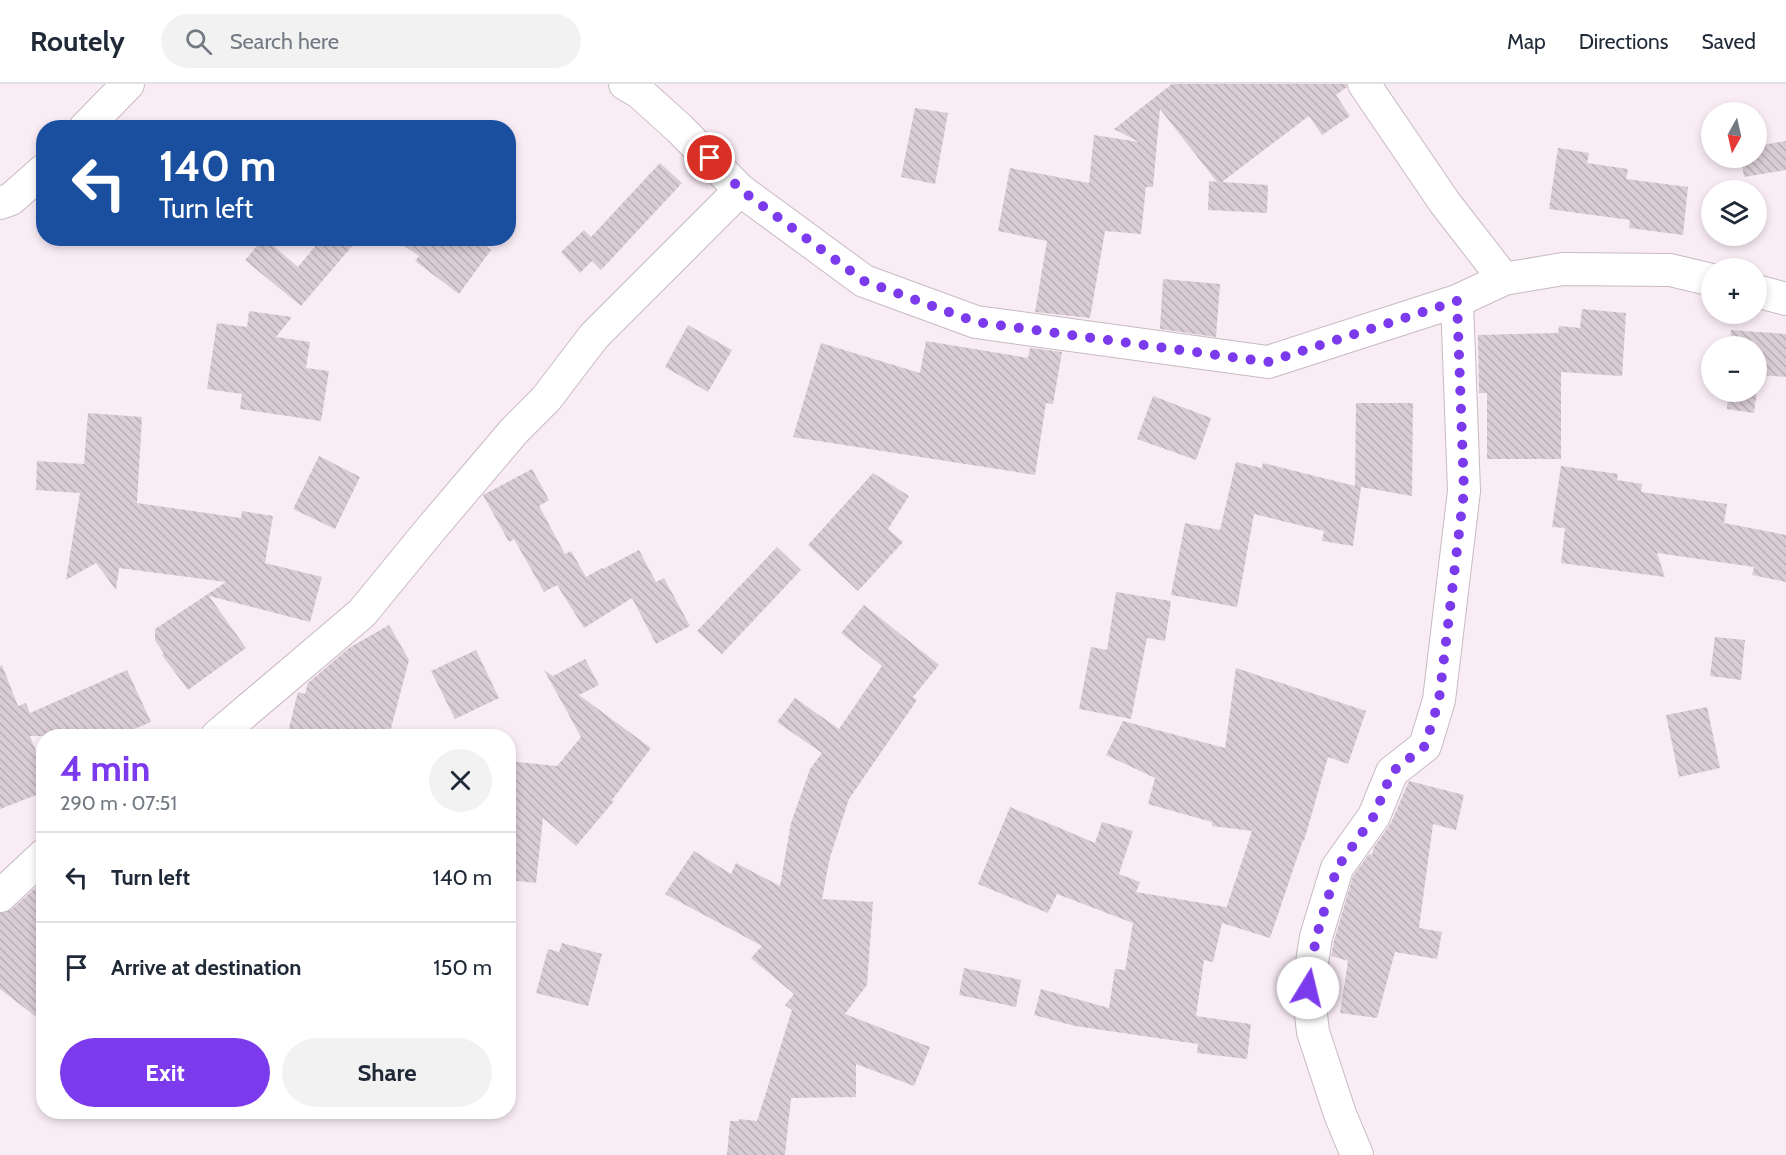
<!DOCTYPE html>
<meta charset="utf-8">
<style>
:root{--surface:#fff;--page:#f2f2f3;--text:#1f2937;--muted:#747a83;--line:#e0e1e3;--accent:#7c3aed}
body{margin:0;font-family:Cabin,sans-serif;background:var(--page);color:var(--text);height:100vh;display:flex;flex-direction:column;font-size:22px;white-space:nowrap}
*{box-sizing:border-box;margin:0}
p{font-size:20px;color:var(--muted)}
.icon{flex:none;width:33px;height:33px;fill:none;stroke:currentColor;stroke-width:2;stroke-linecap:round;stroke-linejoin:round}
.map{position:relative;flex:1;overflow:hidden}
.drawer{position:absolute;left:36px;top:645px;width:480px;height:390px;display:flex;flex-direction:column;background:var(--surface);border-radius:24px;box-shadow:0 3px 9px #0003}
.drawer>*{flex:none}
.hud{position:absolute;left:36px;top:36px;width:480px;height:126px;border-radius:24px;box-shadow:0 3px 9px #0003;background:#1a4fa0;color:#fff;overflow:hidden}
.needle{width:39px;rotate:188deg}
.controls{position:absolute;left:1701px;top:18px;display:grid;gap:12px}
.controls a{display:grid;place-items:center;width:66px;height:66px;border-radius:50%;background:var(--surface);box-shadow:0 3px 9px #0003;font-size:30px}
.pin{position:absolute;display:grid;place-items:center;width:51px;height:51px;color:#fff;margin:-26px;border:3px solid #fff;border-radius:50%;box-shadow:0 2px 6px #0007}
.me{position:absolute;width:66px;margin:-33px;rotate:9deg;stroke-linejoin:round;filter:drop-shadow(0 0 4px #0008)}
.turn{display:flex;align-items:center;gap:21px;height:126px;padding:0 24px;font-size:27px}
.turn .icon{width:78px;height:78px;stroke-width:2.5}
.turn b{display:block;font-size:42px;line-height:51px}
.round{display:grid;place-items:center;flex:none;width:63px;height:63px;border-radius:32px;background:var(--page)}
.overview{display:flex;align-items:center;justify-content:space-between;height:102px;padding:0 24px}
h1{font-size:36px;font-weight:800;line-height:45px;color:var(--accent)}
.action{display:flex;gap:12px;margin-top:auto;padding:12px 24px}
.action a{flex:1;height:69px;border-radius:36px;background:var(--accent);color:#fff;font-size:24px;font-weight:800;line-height:69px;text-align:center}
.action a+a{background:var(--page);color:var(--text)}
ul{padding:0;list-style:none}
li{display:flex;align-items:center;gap:18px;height:90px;padding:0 24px;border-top:2px solid var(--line)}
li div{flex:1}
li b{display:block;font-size:22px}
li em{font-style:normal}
header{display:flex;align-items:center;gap:36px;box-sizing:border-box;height:84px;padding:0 30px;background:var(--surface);border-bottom:2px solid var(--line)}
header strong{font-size:28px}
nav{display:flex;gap:33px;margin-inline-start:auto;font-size:21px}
.search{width:420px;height:54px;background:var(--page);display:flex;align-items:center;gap:15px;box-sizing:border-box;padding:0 21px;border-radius:33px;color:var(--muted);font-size:22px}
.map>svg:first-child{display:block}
.building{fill:url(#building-back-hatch)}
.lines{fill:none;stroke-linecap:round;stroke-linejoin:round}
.minor-casing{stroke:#c8bac3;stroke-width:34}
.minor{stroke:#fff;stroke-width:32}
.route{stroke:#7c3aed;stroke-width:10;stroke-dasharray:0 18}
</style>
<header>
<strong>Routely</strong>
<div class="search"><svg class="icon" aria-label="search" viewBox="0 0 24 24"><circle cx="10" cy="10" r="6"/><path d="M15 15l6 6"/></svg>Search here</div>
<nav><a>Map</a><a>Directions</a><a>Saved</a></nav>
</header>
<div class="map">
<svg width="1786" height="1071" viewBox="0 0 1786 1071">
<defs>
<pattern id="building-back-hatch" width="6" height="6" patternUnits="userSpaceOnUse" patternTransform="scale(1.5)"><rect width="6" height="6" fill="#daccd5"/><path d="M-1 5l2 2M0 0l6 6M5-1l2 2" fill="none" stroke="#bbafb7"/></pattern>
</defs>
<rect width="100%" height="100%" fill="#faecf5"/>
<path class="building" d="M 1172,0 L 1346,0 L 1347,3 L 1336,11 L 1350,32 L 1322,51 L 1309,32 L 1222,98 L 1268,101 L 1267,129 L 1208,126 L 1209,97 L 1217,98 L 1160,25 L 1153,103 L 1146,103 L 1141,150 L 1105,147 L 1090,234 L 1035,228 L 1047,157 L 998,147 L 1010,84 L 1089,99 L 1094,51 L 1139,58 L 1114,45 Z
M 915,24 L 948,29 L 935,100 L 901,93 Z
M 1786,57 L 1786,86 L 1744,93 L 1741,74 L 1756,74 L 1756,62 Z
M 1558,64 L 1589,69 L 1587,79 L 1628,85 L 1626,95 L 1688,103 L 1683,151 L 1629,144 L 1630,136 L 1549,125 Z
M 660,79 L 682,99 L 601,186 L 592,177 L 580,189 L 561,168 L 584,146 L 591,153 Z
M 264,154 L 298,183 L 322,154 L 359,154 L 301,222 L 245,176 Z
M 393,154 L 475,154 L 491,166 L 459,210 L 415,177 L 419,172 Z
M 1163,195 L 1220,200 L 1216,253 L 1160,245 Z
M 1582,225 L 1626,229 L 1622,292 L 1561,288 L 1561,375 L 1487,375 L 1487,309 L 1479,309 L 1478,251 L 1558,249 L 1559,242 L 1580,244 Z
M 249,227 L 292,233 L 276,253 L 310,258 L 306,284 L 329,287 L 321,337 L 240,325 L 242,310 L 207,305 L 217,239 L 247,243 Z
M 688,241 L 732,266 L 708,308 L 665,283 Z
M 1731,246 L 1786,250 L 1786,293 L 1759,291 L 1754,329 L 1727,325 L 1728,308 L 1756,308 L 1756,262 L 1730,262 Z
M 926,257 L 1028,274 L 1030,264 L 1062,268 L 1053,320 L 1046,319 L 1035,391 L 793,353 L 821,259 L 920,289 Z
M 1153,312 L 1211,334 L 1196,376 L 1137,355 Z
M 1356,319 L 1413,319 L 1412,412 L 1361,403 L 1353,462 L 1322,457 L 1324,447 L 1254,430 L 1237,523 L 1171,511 L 1185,439 L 1220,446 L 1236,378 L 1262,384 L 1263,379 L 1355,402 Z
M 88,329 L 142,333 L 137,419 L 241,434 L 242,427 L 273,432 L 265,479 L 322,493 L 310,538 L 209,512 L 246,564 L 188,606 L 162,571 L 164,570 L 155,556 L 155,545 L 226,498 L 119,484 L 116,506 L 96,479 L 66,496 L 80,409 L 36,406 L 37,377 L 84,380 Z
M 319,372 L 360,393 L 335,445 L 293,425 Z
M 1561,382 L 1618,390 L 1617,396 L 1642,400 L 1641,408 L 1727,420 L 1724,439 L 1786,451 L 1786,498 L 1752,491 L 1754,483 L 1657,469 L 1665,493 L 1561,479 L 1565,444 L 1552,443 Z
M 532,385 L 549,416 L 539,422 L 565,470 L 571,467 L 586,493 L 602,484 L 603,485 L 639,466 L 656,498 L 664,494 L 690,542 L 656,560 L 632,514 L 584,544 L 557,501 L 544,508 L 514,455 L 509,458 L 483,411 Z
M 873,389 L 909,412 L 888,445 L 903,458 L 858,507 L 808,461 Z
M 777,463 L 801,486 L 722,570 L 697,547 Z
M 1116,508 L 1171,517 L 1165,557 L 1147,554 L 1131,635 L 1079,625 L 1091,563 L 1107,566 Z
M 864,521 L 939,581 L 913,613 L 917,616 L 849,715 L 830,773 L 822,815 L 873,818 L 867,901 L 845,930 L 930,963 L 914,1002 L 856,980 L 856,1013 L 791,1014 L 785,1071 L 727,1071 L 730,1037 L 739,1037 L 739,1035 L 757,1037 L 792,926 L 785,921 L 794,910 L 751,874 L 762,862 L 665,810 L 694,767 L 731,790 L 736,779 L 780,802 L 791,739 L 810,685 L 822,669 L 777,638 L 795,614 L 839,645 L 882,582 L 841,549 Z
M 389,541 L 409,576 L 389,652 L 287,652 L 298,608 L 305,610 L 308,599 L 349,564 Z
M 1715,553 L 1745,556 L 1741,596 L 1710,592 Z
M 476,566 L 499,614 L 455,635 L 431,587 Z
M 585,575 L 599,601 L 579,611 L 651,664 L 612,716 L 614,717 L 576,762 L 543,734 L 536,799 L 508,796 L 508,677 L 557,682 L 581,653 L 544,586 L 553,592 Z
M 2,581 L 18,622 L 26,619 L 30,629 L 127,586 L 151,638 L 118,652 L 30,652 L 44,688 L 44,708 L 0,725 L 0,582 Z
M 1236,584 L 1366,627 L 1348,680 L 1328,673 L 1304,757 L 1303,756 L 1270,854 L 1222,839 L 1213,878 L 1204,876 L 1196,932 L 1251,940 L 1247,975 L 1197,969 L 1198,960 L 1075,942 L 1034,931 L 1041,905 L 1109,924 L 1115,885 L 1125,886 L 1133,839 L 1057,810 L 1048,829 L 978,800 L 1010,723 L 1095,759 L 1102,738 L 1133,747 L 1119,790 L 1140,798 L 1136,808 L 1226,823 L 1226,825 L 1252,747 L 1212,742 L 1212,738 L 1148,720 L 1155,694 L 1106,671 L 1123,637 L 1225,664 Z
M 1707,623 L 1720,684 L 1679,693 L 1666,631 Z
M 1409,697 L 1464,711 L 1456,746 L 1433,740 L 1419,844 L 1442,848 L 1437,875 L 1395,868 L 1377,934 L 1340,929 L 1348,877 L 1331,872 L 1334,857 L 1353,792 L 1369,770 L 1372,771 L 1374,763 L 1391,739 Z
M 44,796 L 44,939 L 0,905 L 0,829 L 12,825 Z
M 562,859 L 602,870 L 588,922 L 536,909 L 548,865 L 559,868 Z
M 964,884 L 1021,896 L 1016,923 L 959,911 Z"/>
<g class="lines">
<defs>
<path id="minor" d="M 625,0 L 639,8 L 680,45 L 740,106 L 864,197 L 976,238 L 1268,278 L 1457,217 L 1504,195 L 1563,185 L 1670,186 L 1712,196
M 1364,0 L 1445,119 L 1504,195
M 85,44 L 128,0
M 0,119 L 11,115 L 44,86
M 1756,207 L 1786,215
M 217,652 L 362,529 L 430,446 L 514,347 L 546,315 L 594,252 L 740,106
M 0,812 L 44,771
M 1357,1071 L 1340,1030 L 1313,948 L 1308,904 L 1316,853 L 1337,784 L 1374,732 L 1392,688 L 1425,662 L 1439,616 L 1464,407 L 1457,217"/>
</defs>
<use href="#minor" class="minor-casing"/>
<use href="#minor" class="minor"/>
</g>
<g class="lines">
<path class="route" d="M 710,74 L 741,106 L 864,197 L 976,238 L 1268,278 L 1457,217 L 1464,407 L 1439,616 L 1425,662 L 1392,688 L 1374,732 L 1337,784 L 1316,854 L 1308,904"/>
</g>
</svg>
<div class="controls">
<a><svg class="needle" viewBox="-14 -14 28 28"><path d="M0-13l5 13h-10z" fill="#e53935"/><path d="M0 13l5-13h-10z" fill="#747a83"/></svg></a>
<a><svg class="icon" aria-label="layers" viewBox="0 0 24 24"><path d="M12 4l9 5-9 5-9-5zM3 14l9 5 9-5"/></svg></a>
<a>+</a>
<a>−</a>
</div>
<div class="pin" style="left:710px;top:74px;background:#d93025"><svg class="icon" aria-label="arrive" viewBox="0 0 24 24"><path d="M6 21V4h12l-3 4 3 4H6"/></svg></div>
<svg class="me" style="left:1308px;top:904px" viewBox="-20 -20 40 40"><circle r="19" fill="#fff"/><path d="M0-13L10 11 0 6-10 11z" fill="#7c3aed"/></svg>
<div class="hud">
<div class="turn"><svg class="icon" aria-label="left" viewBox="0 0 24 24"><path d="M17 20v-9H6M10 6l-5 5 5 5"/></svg><div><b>140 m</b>Turn left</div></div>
</div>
<section class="drawer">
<div class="overview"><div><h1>4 min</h1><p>290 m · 07:51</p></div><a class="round"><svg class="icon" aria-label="close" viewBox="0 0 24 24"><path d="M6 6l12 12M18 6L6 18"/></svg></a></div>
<ul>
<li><svg class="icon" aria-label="left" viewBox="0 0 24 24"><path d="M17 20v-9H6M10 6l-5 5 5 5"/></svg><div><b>Turn left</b></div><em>140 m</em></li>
<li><svg class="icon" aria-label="arrive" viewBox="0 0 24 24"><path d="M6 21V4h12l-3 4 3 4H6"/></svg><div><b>Arrive at destination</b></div><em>150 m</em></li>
</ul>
<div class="action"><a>Exit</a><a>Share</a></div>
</section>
</div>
